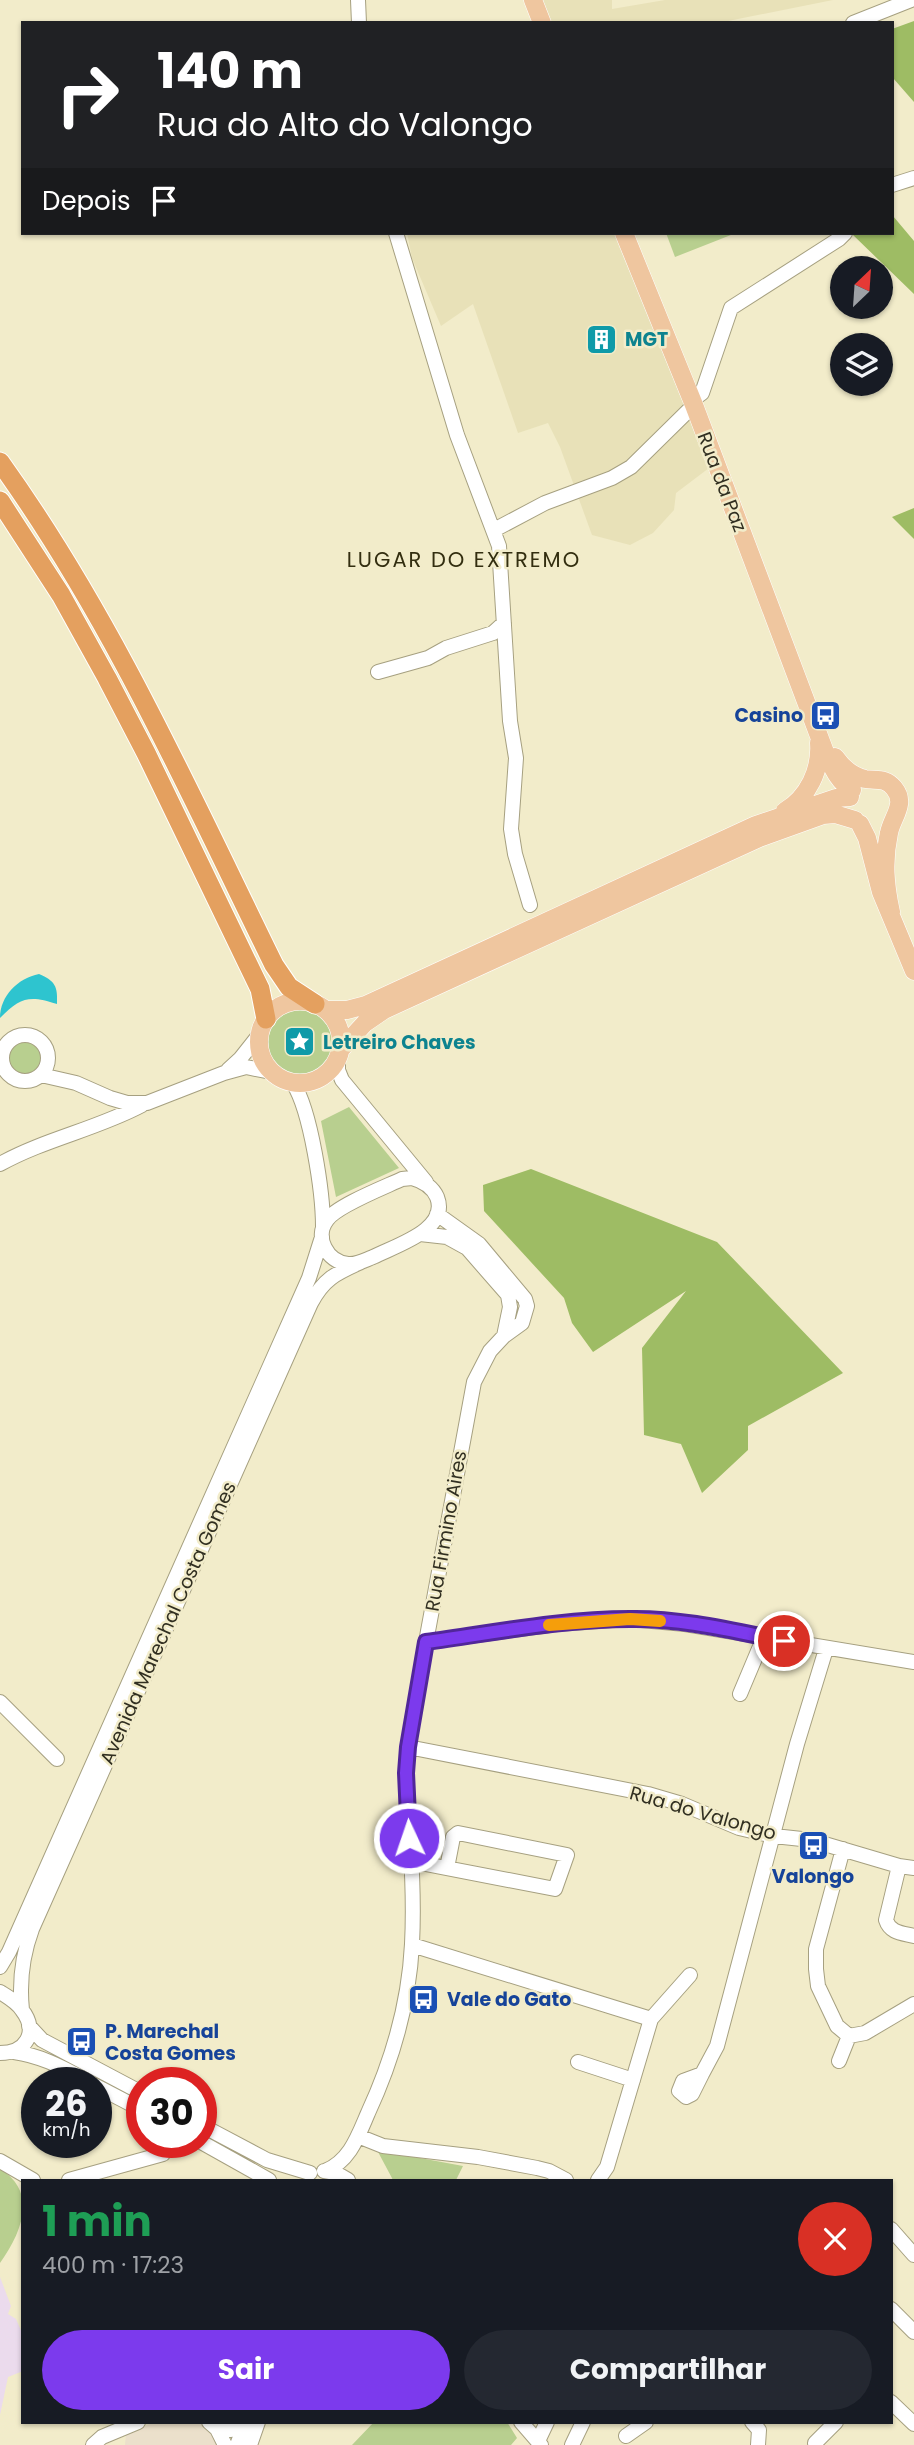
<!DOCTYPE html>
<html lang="pt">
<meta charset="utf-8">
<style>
:root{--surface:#171b24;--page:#242831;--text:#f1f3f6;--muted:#9ea1a6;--accent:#7c3aed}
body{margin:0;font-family:Poppins,sans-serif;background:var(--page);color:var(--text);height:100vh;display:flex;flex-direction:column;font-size:26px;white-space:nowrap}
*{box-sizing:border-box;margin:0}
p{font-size:23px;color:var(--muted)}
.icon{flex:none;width:38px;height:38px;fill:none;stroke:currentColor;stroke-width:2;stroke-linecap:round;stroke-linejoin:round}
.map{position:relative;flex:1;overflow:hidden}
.details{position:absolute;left:21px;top:2179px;width:872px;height:245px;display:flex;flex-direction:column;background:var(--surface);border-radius:0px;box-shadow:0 2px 5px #0004}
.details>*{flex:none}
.hud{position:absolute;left:21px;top:21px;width:873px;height:214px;border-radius:0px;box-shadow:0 2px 5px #0004;background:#202124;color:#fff;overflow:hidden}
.needle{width:46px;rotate:25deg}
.controls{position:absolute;left:830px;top:256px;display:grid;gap:14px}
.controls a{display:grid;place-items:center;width:63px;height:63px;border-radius:50%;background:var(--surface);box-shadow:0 2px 5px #0004;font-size:35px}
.speed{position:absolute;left:21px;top:2067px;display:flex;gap:14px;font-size:35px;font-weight:700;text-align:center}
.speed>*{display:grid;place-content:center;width:91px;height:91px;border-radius:50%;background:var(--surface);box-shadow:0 2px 5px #0004;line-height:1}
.speed small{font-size:18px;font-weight:400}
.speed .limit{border:10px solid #d22;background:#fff;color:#111}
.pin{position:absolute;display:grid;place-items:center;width:60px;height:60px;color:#fff;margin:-30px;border:4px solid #fff;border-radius:50%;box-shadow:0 2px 7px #0007}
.me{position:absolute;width:77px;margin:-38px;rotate:357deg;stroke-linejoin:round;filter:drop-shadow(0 0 5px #0008)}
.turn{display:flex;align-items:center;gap:24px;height:147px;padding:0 21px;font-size:32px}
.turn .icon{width:91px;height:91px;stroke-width:2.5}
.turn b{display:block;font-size:49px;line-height:60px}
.then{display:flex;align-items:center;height:66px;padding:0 21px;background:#0003;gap:14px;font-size:26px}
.round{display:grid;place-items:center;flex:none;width:74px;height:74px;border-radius:37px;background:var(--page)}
.summary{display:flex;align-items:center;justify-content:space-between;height:119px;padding:0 21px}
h1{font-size:42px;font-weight:700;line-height:52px;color:#1e9e55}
.action{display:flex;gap:14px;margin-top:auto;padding:14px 21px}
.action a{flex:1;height:80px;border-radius:42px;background:var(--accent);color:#fff;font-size:28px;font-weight:700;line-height:80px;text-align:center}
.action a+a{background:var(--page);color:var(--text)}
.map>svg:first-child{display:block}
.built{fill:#e8e1b8}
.education{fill:#ebdbed}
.medical{fill:#ebe0cb}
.green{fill:#b8cf8f}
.forest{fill:#9ebc64}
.water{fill:#2ec4cf}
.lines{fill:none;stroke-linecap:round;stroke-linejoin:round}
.minor-casing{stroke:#a6a080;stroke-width:16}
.major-casing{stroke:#fff;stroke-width:19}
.highway-casing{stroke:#fff;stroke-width:21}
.minor{stroke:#fff;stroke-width:14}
.major{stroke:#efc69f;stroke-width:18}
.highway{stroke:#e4a05f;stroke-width:19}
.route-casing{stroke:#51269a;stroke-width:18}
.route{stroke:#7c3aed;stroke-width:12}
.slow{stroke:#f59e0b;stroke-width:12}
.labels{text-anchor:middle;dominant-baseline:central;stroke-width:5;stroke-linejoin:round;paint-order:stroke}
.culture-label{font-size:19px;font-weight:bold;fill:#0d838f;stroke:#f2ecca;text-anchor:start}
.street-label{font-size:19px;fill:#312f21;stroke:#f2ecca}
.transit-label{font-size:19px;font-weight:bold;fill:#164399;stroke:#f2ecca;text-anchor:start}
.neighbourhood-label{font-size:21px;letter-spacing:2px;fill:#332e10;stroke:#f2ecca}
</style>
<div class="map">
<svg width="914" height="2445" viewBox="0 0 914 2445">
<rect width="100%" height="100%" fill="#f2ecca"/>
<path class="built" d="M 525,0 L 612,0 L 612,9 L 665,0 L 833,0 L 718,23 L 533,23 Z
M 407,233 L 615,233 L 709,468 L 676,493 L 674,510 L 653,533 L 630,545 L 592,535 L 560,447 L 548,423 L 518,433 L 473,304 L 441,326 L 412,258 Z"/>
<path class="education" d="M 0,2277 L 11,2306 L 8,2314 L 16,2319 L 23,2335 L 23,2371 L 8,2377 L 0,2415 Z"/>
<path class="medical" d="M 155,2422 L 199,2422 L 211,2431 L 217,2445 L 125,2445 L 126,2434 Z"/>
<path class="green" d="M 666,233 L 736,233 L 675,257 Z
M268 1042a33 33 0 1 1 66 0a33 33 0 1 1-66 0Z
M9 1058a16 16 0 1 1 32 0a16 16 0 1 1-32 0Z
M 349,1107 L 399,1168 L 336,1197 L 321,1121 Z
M 377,2150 L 463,2166 L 456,2180 L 393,2180 Z
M 0,2169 C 39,2192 21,2234 0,2263 Z
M 374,2422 L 507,2422 L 517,2438 L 511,2445 L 352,2445 Z"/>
<path class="forest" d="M 914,21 L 914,102 L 893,78 L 892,29 Z
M 893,216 L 914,241 L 914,294 L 853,235 L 855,233 L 892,233 Z
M 914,508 L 914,539 L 892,517 Z
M 531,1169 L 717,1242 L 843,1373 L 748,1426 L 748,1450 L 702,1493 L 681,1444 L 644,1435 L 642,1348 L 686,1291 L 593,1352 L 572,1323 L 564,1298 L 484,1211 L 483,1185 Z"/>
<path class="water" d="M 39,974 C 55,981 58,986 57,1004 C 30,995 20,997 0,1018 C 0,996 18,978 39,974 Z"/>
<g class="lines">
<defs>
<path id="minor" d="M 358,0 L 359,23
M 853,23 L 911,0
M 892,185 L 914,178
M 396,233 L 457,435 L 499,546 L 510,721 L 516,758 L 511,829 L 515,854 L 530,905
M 691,401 L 702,393 L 731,308 L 839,239 L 845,233
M 494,530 L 545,503 L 612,478 L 631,467 L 694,405
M 378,672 L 428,658 L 446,648 L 493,633 L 504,623
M2 1058a23 23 0 1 1 46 0a23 23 0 1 1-46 0Z
M 338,1059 L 338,1070 L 342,1080 L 426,1182
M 228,1070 L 240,1059 L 259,1035
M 41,1075 L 76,1083 L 110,1098 L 127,1103 L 147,1103 L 224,1073 L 246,1067 L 271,1072
M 293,1083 C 311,1111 323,1193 323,1227
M 0,1164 C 45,1139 97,1129 142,1105
M 412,1178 C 423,1181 432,1186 437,1197 C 450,1230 394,1246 373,1257 C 365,1260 357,1265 348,1264 C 327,1262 314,1237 327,1220 C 336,1206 385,1187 402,1179 Z
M 420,1234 L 447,1237 L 467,1248 L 508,1295 L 510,1307 L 504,1336
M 426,1642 L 557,1624 L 630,1619 L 685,1624 L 914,1662
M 740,1694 L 764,1637
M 0,1702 L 57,1759
M 408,1747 L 648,1794 L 682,1804 L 739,1828 L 774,1836 L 811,1840 L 899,1866 L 914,1868
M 843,1849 L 816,1949 L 816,1969 L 818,1986 L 837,2026 L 849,2036
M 410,1861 L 555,1889 L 567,1855 L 458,1833 L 453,1837 L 447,1868
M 899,1866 L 886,1920 C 890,1933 902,1933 914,1936
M 412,1945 L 651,2019
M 0,1967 L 9,1952 L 309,1278 L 322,1237
M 0,1992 C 8,1997 17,2002 22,2010 C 39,2032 26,2053 0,2053
M 22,2010 C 19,1981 22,1956 32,1929 L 311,1303 C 324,1278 337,1273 361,1262
M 29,2026 L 42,2040 L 142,2093
M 849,2036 L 865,2033 L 914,2004
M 14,2052 C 43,2056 65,2069 90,2082
M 839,2061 L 849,2036
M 578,2062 L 633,2080
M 702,2074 L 717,2046 L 797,1744 L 826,1649
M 702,2074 L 692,2094 L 686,2097 L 679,2091 L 683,2081 Z
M 96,2086 L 142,2110
M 201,2125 L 267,2160 L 310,2173
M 358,2136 L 383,2146 L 478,2157 L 537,2168 L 549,2171 L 566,2180
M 201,2142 L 269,2180
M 0,2161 L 33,2180
M 324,2171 L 336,2173 L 348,2180
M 325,2171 C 350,2161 358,2136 368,2113 C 393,2059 409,2003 412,1944 C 415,1887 409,1829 406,1773 L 408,1747 L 426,1642 L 474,1382 L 490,1351 L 504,1336 L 522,1323 L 527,1306 L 525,1299 L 479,1244 L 437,1214
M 69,2180 L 163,2154
M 598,2180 L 607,2167 L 651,2019 L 690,1975
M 891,2229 L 914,2255
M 891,2309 L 914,2332
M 891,2402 L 914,2424
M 209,2422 L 217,2429 L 225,2445
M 521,2422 L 541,2445
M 752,2422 L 759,2430 L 758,2445
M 217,2429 L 230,2430 L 245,2425
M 626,2436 L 646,2422
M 538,2441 L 547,2422
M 815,2443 L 836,2422
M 93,2445 L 102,2437 L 138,2422
M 237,2445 L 246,2422
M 250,2445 L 258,2422
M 572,2445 L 583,2422"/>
<path id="major" d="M 533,0 L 542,23
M 624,233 L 694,405 L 825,752 C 832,766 838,782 852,790
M 835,757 C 842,767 852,776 865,779 C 876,781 885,777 894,788 C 907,804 892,817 889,833 C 883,861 885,885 891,912
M 785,811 C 808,797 821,770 819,743
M 860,824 L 867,838 L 881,892 L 914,971
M259 1042a41 41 0 1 1 82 0a41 41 0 1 1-82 0Z
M 326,1010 L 347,1010 L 366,1005 L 756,825 L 836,798 L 850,797
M 341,1049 L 365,1023 L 384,1010 L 759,838 L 823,815 L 835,814 L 855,820"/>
<path id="highway" d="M 0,462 C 112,618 190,794 274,965 L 289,987 L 315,1004
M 0,501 L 61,595 L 107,678 L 146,753 L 260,989 L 266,1019"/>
</defs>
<use href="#minor" class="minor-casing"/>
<use href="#major" class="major-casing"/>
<use href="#highway" class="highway-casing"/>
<use href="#minor" class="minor"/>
<use href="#major" class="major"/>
<use href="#highway" class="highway"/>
</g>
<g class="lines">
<defs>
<path id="route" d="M 409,1838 L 406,1773 L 408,1747 L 426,1642 C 493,1633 561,1619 630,1619 C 681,1618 734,1631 784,1641"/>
</defs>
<use href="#route" class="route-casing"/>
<use href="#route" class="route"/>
<path class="slow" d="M 549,1625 L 630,1619 L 660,1621"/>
</g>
<defs>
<symbol id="building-square" viewBox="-11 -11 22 22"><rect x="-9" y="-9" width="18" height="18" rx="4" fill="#0f9aa8" stroke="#f2ecca"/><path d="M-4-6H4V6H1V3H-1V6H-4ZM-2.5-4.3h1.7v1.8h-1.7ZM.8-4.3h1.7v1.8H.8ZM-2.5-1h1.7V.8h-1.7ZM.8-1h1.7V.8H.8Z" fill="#fff"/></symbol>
<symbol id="bus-square" viewBox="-11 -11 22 22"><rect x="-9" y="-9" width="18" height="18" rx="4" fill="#1a4fb4" stroke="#f2ecca"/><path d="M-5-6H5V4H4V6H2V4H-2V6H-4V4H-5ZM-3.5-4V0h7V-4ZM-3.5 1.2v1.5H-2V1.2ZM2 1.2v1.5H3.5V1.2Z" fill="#fff"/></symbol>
<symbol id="sight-square" viewBox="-11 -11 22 22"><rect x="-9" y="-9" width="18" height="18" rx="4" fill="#0f9aa8" stroke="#f2ecca"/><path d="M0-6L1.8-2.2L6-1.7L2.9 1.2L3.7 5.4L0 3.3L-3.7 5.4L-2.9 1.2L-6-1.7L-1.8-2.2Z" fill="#fff"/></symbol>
</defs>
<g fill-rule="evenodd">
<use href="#building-square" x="584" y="322" width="35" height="35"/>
<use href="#bus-square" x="808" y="698" width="35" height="35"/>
<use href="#sight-square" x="282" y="1024" width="35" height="35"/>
<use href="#bus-square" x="796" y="1828" width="35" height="35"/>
<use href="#bus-square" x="406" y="1982" width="35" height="35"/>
<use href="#bus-square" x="64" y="2024" width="35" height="35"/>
</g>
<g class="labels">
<g class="culture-label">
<text x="625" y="339">MGT</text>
<text x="323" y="1042">Letreiro Chaves</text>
</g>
<g class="street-label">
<text transform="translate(722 482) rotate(69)">Rua da Paz</text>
<text transform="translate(446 1531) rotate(-80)">Rua Firmino Aires</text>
<text transform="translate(168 1623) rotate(-66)">Avenida Marechal Costa Gomes</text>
<text transform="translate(703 1813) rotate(16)">Rua do Valongo</text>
</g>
<g class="transit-label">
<text x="803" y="715" text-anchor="end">Casino</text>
<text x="813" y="1876" text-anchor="middle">Valongo</text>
<text x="447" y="1999">Vale do Gato</text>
<text x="105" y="2031">P. Marechal<tspan x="105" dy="22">Costa Gomes</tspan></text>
</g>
<g class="neighbourhood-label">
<text x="464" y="559">LUGAR DO EXTREMO</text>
</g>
</g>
</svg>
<div class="controls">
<a><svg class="needle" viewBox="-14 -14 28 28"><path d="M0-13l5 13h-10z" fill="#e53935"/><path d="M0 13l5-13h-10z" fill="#9ea1a6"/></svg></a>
<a><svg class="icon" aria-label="layers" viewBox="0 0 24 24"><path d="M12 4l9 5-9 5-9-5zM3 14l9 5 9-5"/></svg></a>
</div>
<div class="speed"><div>26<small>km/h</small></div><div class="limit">30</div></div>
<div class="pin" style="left:784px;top:1641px;background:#d93025"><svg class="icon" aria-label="arrive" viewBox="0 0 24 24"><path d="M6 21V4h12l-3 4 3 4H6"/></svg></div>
<svg class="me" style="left:409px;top:1838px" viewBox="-20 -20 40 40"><circle r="17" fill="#7c3aed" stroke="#fff" stroke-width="3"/><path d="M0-11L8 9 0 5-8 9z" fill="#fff"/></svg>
<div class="hud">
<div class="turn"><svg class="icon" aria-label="right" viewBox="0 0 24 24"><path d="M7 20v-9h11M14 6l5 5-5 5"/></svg><div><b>140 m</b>Rua do Alto do Valongo</div></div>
<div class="then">Depois<svg class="icon" aria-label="arrive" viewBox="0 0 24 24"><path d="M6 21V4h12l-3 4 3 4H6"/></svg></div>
</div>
<section class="details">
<div class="summary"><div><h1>1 min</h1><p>400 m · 17:23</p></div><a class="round" style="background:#d93025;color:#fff"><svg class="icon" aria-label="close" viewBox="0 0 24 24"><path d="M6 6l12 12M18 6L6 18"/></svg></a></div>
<div class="action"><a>Sair</a><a>Compartilhar</a></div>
</section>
</div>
